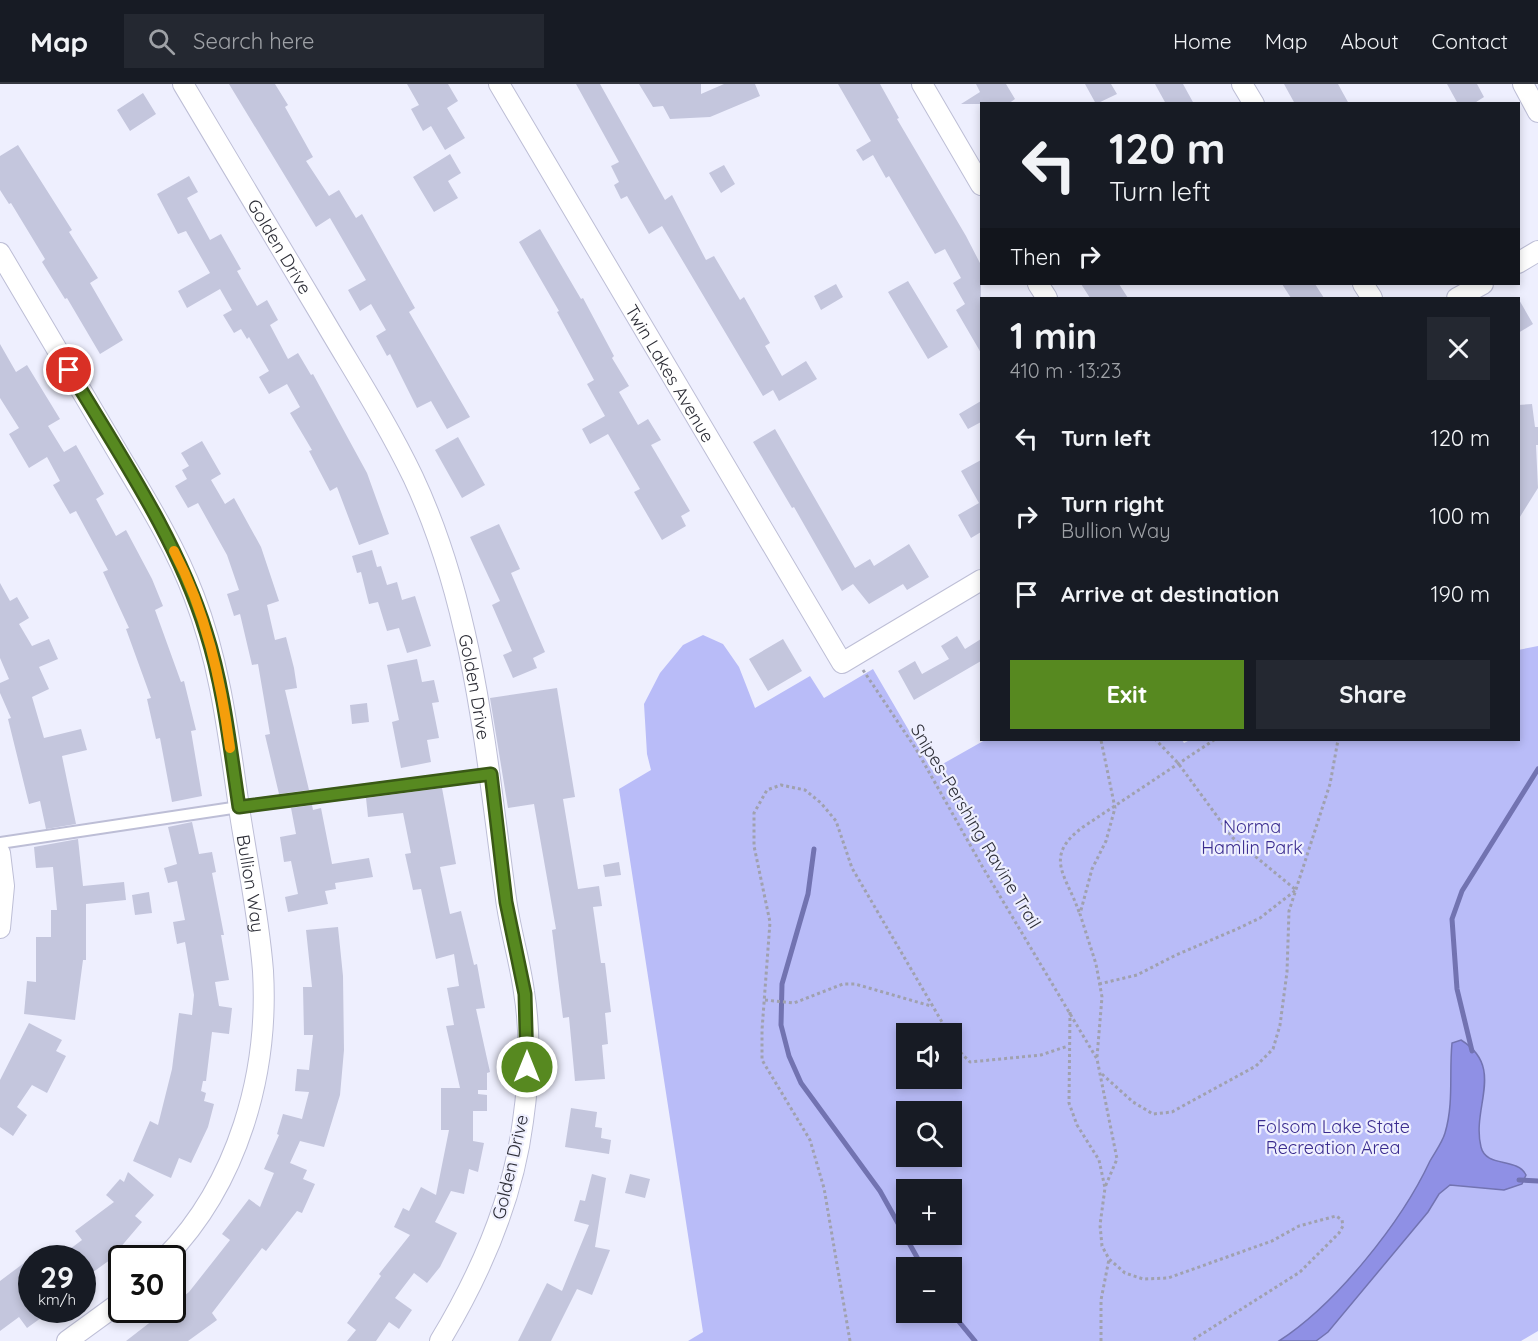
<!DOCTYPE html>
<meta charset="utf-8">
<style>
:root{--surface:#171b24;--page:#242831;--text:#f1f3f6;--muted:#9ea1a6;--line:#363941;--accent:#578920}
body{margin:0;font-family:Quicksand,sans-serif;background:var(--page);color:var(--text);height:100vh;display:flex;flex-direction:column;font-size:22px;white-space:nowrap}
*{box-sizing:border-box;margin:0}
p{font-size:20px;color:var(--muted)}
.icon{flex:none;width:33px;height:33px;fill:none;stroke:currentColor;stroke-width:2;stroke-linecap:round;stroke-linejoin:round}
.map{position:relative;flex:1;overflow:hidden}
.details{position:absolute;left:980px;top:213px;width:540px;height:444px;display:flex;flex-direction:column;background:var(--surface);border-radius:0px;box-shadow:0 3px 9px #0003}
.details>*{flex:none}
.banner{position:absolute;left:980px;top:18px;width:540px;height:183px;border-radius:0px;box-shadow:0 3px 9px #0003;background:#171b24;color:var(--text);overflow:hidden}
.controls{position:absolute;left:896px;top:939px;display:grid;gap:12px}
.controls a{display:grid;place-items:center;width:66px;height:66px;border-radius:0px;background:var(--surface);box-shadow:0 3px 9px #0003;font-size:30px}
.speed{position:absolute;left:18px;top:1161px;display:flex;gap:12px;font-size:30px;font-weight:700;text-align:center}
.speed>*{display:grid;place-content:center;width:78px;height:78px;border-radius:50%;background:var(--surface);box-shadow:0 3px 9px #0003;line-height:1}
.speed small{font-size:15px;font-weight:400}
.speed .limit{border:3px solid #111;border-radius:9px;background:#fff;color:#111}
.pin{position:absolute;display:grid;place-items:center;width:51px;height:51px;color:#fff;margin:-26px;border:3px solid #fff;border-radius:50%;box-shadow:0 2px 6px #0007}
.me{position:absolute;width:66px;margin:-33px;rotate:0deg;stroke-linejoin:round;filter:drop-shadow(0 0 4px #0008)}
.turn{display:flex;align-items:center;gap:21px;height:126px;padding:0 30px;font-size:27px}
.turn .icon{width:78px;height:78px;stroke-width:2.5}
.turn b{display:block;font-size:42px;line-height:51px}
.then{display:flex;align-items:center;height:57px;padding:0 30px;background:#0003;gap:12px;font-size:22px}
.round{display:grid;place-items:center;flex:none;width:63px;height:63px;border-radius:0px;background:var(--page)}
.overview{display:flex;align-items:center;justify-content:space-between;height:102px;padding:0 30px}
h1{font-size:36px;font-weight:700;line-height:45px}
.button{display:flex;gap:12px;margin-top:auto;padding:12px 30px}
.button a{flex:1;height:69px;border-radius:0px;background:var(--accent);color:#fff;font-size:24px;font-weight:700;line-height:69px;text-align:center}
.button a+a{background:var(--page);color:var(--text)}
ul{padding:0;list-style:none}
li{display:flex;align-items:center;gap:18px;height:78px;padding:0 30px}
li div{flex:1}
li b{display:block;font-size:22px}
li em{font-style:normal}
header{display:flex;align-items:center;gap:36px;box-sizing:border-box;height:84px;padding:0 30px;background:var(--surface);border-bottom:2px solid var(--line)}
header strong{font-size:28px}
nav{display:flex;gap:33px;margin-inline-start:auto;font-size:21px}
.search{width:420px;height:54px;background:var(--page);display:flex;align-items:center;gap:15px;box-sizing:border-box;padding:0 21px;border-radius:0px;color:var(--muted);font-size:22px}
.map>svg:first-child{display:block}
.green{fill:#b9bcf8;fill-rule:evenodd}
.water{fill:#8f90e5;stroke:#7273b1;stroke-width:1.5}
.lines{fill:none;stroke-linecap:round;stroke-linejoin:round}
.stream{stroke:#7273b1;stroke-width:5}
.building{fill:#c4c6dd}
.lane-casing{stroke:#bdbed6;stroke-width:14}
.street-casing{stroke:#bdbed6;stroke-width:22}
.path{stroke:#a0a1ae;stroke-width:3;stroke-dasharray:3 3;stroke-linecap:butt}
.lane{stroke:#fff;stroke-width:10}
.street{stroke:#fff;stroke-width:20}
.route-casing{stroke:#395915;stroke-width:15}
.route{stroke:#578920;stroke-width:10}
.slow{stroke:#f59e0b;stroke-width:10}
.labels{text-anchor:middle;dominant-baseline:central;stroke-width:4.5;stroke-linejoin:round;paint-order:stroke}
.street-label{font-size:18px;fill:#2d2e37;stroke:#eeeffe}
.park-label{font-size:18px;fill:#3a2c8f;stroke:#eeeffe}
</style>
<header>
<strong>Map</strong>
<div class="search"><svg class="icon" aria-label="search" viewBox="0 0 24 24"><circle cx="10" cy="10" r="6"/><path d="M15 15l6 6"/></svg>Search here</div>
<nav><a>Home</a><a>Map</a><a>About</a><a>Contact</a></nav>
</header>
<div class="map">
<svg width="1538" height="1257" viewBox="0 0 1538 1257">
<rect width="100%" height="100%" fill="#eeeffe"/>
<path class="green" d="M 703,551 L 723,560 L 739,583 L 755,624 L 810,592 L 824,614 L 873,585 L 932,686 L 985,656 L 1182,656 L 1184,659 L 1190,656 L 1518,656 L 1518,566 L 1538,562 L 1538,1247 L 1521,1257 L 688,1257 L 703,1248 L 619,705 L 651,686 L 647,670 L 644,620 L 660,589 L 683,561 ZM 906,950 L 951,950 L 951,994 L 906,994 ZM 906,1028 L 951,1028 L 951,1072 L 906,1072 ZM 906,1106 L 951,1106 L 951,1150 L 906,1150 ZM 906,1184 L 951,1184 L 951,1228 L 906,1228 Z"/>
<path class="water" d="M 1461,956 C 1506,984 1471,1023 1481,1063 C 1486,1084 1517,1073 1526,1091 L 1522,1100 L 1504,1106 L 1450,1101 L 1439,1110 L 1428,1128 L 1328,1248 L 1316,1257 L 1279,1257 C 1336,1220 1401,1139 1430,1077 C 1435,1068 1442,1059 1445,1049 C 1454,1019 1449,989 1452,959 Z"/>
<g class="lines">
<path class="stream" d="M 814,765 L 808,810 L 782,900 L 781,941 L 789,972 L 801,999 L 880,1107 L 923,1184
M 1472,967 L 1457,905 L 1452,835 L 1462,807 L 1538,685
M 1519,1096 L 1538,1097
M 951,1228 L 975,1257"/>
</g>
<path class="building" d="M 229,0 L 275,0 L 288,21 L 285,23 L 313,73 L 306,77 L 329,112 L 339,106 L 356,134 L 362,130 L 415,224 L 409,228 L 470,333 L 447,345 L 431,317 L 417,324 L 390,270 L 387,272 L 376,252 L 386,246 L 371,220 L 360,227 L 348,206 L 366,196 L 330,134 L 316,143 Z
M 407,0 L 448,0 L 458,17 L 447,24 L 465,54 L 445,66 L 431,42 L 423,47 L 411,25 L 419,21 Z
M 576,0 L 600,0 L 665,116 L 672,111 L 706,176 L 714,172 L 740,216 L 744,213 L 770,259 L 765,262 L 782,292 L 806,277 L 817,295 L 779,317 L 773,306 L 763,312 L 662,142 L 649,150 L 627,112 L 621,115 L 614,101 L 619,98 L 611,82 L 619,78 Z
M 639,0 L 701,0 L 701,10 L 724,0 L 755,0 L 760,12 L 710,33 L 670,35 L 663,22 L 653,23 Z
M 838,0 L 880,0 L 899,34 L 897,35 L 966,152 L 981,181 L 981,269 L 956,226 L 965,220 L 953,199 L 961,194 L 945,165 L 935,170 L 889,92 L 886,94 L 873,71 L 863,77 L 856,66 L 871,57 Z
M 976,0 L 1006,0 L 1015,15 L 1008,20 L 961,20 L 980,8 Z
M 1085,0 L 1111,0 L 1117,10 L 1096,20 Z
M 1155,0 L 1183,0 L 1194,20 L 1166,20 Z
M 1284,0 L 1338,0 L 1349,20 L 1295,20 Z
M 1447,0 L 1477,0 L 1484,13 L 1473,20 L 1458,20 Z
M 143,9 L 156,30 L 130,47 L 117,26 Z
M 18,61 L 72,146 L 69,148 L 98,194 L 90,199 L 123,256 L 100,270 L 67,214 L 65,215 L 42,178 L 45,175 L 11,119 L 9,120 L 0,106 L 0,72 Z
M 450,70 L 461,89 L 448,97 L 458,114 L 434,128 L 413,93 Z
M 724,81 L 735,100 L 721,109 L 709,89 Z
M 189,92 L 198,108 L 187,114 L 210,156 L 221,150 L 241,185 L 237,187 L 257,222 L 267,216 L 278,236 L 270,241 L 288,275 L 298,269 L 311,291 L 313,290 L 367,389 L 389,450 L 359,461 L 337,403 L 330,407 L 309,367 L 312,366 L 290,329 L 300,323 L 287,300 L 269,310 L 259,293 L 269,287 L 249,253 L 247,255 L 241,245 L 234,249 L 223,231 L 232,226 L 220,205 L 187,224 L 178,207 L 210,189 L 186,147 L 178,150 L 157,110 Z
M 540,145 L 581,215 L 583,214 L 614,272 L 612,274 L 629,302 L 619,308 L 638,341 L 648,335 L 661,356 L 651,361 L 690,427 L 681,432 L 686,442 L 662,456 L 634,408 L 640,405 L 608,350 L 590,360 L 582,345 L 605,332 L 587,300 L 594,296 L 557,228 L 559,227 L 519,158 Z
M 908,197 L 948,263 L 928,275 L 888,208 Z
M 836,200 L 843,213 L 821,226 L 814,212 Z
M 1081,200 L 1119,200 L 1128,214 L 1090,214 Z
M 1282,200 L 1315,200 L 1324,214 L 1291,214 Z
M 1518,214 L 1533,240 L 1518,249 Z
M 0,260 L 16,288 L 27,281 L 60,335 L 48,342 L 64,368 L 76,361 L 104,410 L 96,415 L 116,452 L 126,446 L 152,495 L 163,522 L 155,526 L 181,598 L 184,597 L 196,646 L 191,647 L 202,712 L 172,718 L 160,654 L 156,655 L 147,615 L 151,614 L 126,545 L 129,544 L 103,488 L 108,486 L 76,427 L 70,430 L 53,401 L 60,397 L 47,373 L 29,384 L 9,350 L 19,344 L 0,314 Z
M 981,317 L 981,338 L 968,345 L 959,330 Z
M 1532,320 L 1535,343 L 1538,343 L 1538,361 L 1536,361 L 1538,404 L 1518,436 L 1518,321 Z
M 775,345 L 855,484 L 870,475 L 874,482 L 909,460 L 929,493 L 907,506 L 903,500 L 869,520 L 853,500 L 842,507 L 794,423 L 792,424 L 753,358 Z
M 458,353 L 485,401 L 462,414 L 435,366 Z
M 202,357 L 221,390 L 211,396 L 225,420 L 234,414 L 261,463 L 279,517 L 267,521 L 275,556 L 286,553 L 294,584 L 297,604 L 285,606 L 309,706 L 279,710 L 265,651 L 270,650 L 258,580 L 252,581 L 240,530 L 234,532 L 227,510 L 239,506 L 227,471 L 198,419 L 188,424 L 175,402 L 187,395 L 182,386 L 189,382 L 181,369 Z
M 981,376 L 981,448 L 971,454 L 958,431 L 979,419 L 961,387 Z
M 499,440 L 520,485 L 511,489 L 545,568 L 533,574 L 537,584 L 513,594 L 503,571 L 512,567 L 492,521 L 500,517 L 470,453 Z
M 372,466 L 377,483 L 381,482 L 387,501 L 397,498 L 402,516 L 415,512 L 431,562 L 407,569 L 399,544 L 387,547 L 378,518 L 369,520 L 361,488 L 357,489 L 352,472 Z
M 0,499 L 10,517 L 17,513 L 29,534 L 19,540 L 32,562 L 49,555 L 58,575 L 39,583 L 49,605 L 32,613 L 44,654 L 81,645 L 87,666 L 62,672 L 76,740 L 46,745 L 40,717 L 29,720 L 8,635 L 11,634 L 0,609 L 0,599 L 9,595 L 0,574 Z
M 957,552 L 965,565 L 981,555 L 981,577 L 914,616 L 898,587 L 915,577 L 922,590 L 949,575 L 941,562 Z
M 783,555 L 802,587 L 768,607 L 749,575 Z
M 417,575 L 422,598 L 434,596 L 439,618 L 432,619 L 439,654 L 427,656 L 431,678 L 401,684 L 392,638 L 399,636 L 387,581 Z
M 557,604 L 575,713 L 563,715 L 578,805 L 599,802 L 602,822 L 593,823 L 601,879 L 605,879 L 611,928 L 605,929 L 608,960 L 602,961 L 605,995 L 575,997 L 569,933 L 563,934 L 552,846 L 556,845 L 534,720 L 508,724 L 490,614 Z
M 367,619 L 369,638 L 352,640 L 350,621 Z
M 442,704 L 456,780 L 440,783 L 450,830 L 461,827 L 474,881 L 477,880 L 485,924 L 476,925 L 490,988 L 487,989 L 487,1006 L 478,1006 L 478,1010 L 487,1011 L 487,1027 L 473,1027 L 473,1057 L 484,1059 L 478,1088 L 469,1085 L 464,1110 L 451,1107 L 435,1138 L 457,1149 L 440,1183 L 427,1199 L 414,1189 L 395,1214 L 412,1226 L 399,1245 L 389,1238 L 376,1257 L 347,1257 L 356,1246 L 347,1239 L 381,1192 L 379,1190 L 410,1151 L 394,1143 L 403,1124 L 409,1127 L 421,1103 L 436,1111 L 449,1046 L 441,1046 L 441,1004 L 460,1004 L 446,942 L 454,941 L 447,904 L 459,902 L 454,870 L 436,875 L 421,805 L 413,806 L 405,770 L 411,769 L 403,729 L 368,733 L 366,714 Z
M 312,721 L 313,726 L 321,724 L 332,780 L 369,774 L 373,793 L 335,799 L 336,805 L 325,807 L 328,820 L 288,828 L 285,813 L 298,810 L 291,777 L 284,778 L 280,753 L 296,750 L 291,724 Z
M 192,738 L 199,770 L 212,768 L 216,788 L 212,789 L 224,851 L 221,851 L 229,896 L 215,898 L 219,922 L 232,924 L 229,950 L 212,948 L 206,997 L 203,997 L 201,1007 L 206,1009 L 204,1017 L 214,1020 L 208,1043 L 191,1079 L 179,1074 L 171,1094 L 133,1077 L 150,1037 L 158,1041 L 172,985 L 179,929 L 192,931 L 194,911 L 185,858 L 177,860 L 173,838 L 185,836 L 177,797 L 168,799 L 164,784 L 177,780 L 168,743 Z
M 78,755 L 83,802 L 124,798 L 126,816 L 86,820 L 86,876 L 83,876 L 75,936 L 24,930 L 27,897 L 36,898 L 36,853 L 51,853 L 51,826 L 57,826 L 53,783 L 36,784 L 34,763 Z
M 619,778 L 621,791 L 605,793 L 603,781 Z
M 149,808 L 152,829 L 135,831 L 132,811 Z
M 338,843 L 343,892 L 344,966 L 340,1011 L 324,1063 L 300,1057 L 290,1079 L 307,1086 L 303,1095 L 315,1100 L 302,1129 L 297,1127 L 266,1167 L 262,1164 L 212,1229 L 217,1236 L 188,1257 L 126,1257 L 166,1226 L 172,1226 L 172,1221 L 189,1208 L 230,1156 L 222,1150 L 249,1115 L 260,1123 L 274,1089 L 264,1085 L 279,1051 L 277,1050 L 283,1030 L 302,1035 L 309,1008 L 295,1007 L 297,985 L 309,986 L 313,951 L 304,951 L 303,903 L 312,903 L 306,846 Z
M 29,939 L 62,956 L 56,967 L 66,972 L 47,1009 L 32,1001 L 17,1023 L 27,1031 L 13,1052 L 0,1043 L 0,996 Z
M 571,1024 L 597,1028 L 595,1043 L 602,1044 L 601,1054 L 611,1056 L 609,1070 L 565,1063 Z
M 128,1088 L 154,1111 L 135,1132 L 142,1138 L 119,1165 L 121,1168 L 82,1196 L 82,1174 L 58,1174 L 82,1156 L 75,1147 L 114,1118 L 106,1111 L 120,1095 L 124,1098 Z
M 592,1090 L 606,1094 L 595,1163 L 610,1166 L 592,1211 L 577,1205 L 551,1257 L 518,1257 L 547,1199 L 562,1207 L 589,1141 L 574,1137 L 580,1116 L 585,1117 Z
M 630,1090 L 650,1095 L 645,1114 L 625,1109 Z
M 32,1173 L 32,1226 L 52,1226 L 27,1244 L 19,1233 L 0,1247 L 0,1197 Z"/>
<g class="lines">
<defs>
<path id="lane" d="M 0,759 L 239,723 L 491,690"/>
<g id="street">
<path id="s1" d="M 183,0 C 229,78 276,155 322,233 C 353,286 386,337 413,393 C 475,525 486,672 506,815 C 510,846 520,877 524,908 C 531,950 529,995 523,1037 C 513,1116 481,1189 440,1257"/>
<path id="s2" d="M 499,0 L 842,579 L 981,496"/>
<path d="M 922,0 L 981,101"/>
<path d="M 1242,0 L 1254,20"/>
<path d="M 1523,0 L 1538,28"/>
<path id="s3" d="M 0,169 C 38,234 76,298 114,362 C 143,411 174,459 194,512 C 221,582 229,656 240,730 C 248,782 259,835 263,887 C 269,990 238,1099 165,1174"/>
<path d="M 1518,179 L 1538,167"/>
<path d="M 1038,200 L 1047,214"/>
<path d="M 1363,200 L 1372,214"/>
<path d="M 1457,214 L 1483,200"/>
<path d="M 0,769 L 4,802 L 0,844"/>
<path d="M 67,1257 L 122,1217"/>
</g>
</defs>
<use href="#lane" class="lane-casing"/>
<use href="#street" class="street-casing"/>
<path class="path" d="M 863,586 L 916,665 L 982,782 L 1097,975 L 1117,1075 L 1105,1103
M 1079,828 C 1067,792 1042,773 1083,743 L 1214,656
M 1099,900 L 1137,891 L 1176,871 L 1237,845 L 1260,834 L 1296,806 L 1233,754 L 1178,679 L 1156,656
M 765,916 L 794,919 L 843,900 L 855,900 L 931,922
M 1070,928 L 1069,1019 L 1077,1041 L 1099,1076 L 1105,1104 L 1100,1141 L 1102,1162 L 1109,1175 L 1125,1189 L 1143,1195 L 1168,1194 L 1272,1157 L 1299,1142 L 1336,1132 L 1342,1136 L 1343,1142 L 1339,1149 L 1300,1188 L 1191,1257
M 951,953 L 958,966 L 970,978 L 1041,971 L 1068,962
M 1097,973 L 1102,913 L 1096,880 L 1080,830 L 1092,785 L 1106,757 L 1115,724 L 1101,656
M 1102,990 L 1133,1018 L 1153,1030 L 1172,1028 L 1190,1018 L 1256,982 L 1273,965 L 1280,941 L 1287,888 L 1289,827 L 1330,700 L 1338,656
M 850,1257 L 824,1104 L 810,1056 L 762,976 L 762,946 L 770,838 L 754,762 L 754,729 L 767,706 L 781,701 L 805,706 L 821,719 L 836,737 L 852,784 L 949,950
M 1101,1257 L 1101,1216 L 1109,1175"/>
<use href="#lane" class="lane"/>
<use href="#street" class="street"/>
</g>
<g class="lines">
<defs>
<path id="route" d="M 69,286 C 119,370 177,454 206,548 C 224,604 230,664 239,723 L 491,690 L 506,818 L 525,910 L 527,983"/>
</defs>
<use href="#route" class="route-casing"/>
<use href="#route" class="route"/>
<path class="slow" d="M 174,467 C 206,528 221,596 230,664"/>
</g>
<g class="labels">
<g class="street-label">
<text stroke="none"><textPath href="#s1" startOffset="189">Golden Drive</textPath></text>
<text stroke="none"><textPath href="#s2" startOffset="336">Twin Lakes Avenue</textPath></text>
<text stroke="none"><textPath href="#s1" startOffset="675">Golden Drive</textPath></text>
<text transform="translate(976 742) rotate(59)">Snipes-Pershing Ravine Trail</text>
<text stroke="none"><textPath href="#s3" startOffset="688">Bullion Way</textPath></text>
<text transform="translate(510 1083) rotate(-77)">Golden Drive</text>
</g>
<g class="park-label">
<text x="1252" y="742">Norma<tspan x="1252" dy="21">Hamlin Park</tspan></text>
<text x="1333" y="1042">Folsom Lake State<tspan x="1333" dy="21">Recreation Area</tspan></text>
</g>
</g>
</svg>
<div class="controls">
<a><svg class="icon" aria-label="sound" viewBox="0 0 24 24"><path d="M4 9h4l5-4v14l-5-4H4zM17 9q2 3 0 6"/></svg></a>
<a><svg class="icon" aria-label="search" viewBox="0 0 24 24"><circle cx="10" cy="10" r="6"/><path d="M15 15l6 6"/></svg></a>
<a>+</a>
<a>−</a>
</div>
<div class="speed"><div>29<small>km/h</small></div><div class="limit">30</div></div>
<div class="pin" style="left:69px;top:286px;background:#d93025"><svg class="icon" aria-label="arrive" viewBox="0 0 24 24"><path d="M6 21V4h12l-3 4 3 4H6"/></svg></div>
<svg class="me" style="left:527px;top:983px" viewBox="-20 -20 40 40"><circle r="17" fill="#578920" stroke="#fff" stroke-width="3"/><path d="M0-11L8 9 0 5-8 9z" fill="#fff"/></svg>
<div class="banner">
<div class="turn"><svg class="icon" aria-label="left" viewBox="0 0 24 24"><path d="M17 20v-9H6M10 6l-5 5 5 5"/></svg><div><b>120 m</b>Turn left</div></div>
<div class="then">Then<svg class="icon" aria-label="right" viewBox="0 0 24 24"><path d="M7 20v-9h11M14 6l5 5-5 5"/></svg></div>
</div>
<section class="details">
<div class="overview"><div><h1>1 min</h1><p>410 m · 13:23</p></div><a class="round"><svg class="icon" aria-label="close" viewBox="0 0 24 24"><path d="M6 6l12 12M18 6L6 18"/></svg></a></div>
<ul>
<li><svg class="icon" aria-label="left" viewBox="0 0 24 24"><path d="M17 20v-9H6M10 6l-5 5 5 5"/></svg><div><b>Turn left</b></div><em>120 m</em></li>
<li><svg class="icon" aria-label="right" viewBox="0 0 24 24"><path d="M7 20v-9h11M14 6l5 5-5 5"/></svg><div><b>Turn right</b><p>Bullion Way</p></div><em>100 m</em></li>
<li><svg class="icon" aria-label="arrive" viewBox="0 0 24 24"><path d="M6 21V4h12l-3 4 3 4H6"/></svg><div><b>Arrive at destination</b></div><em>190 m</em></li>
</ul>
<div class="button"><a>Exit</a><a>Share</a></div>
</section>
</div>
